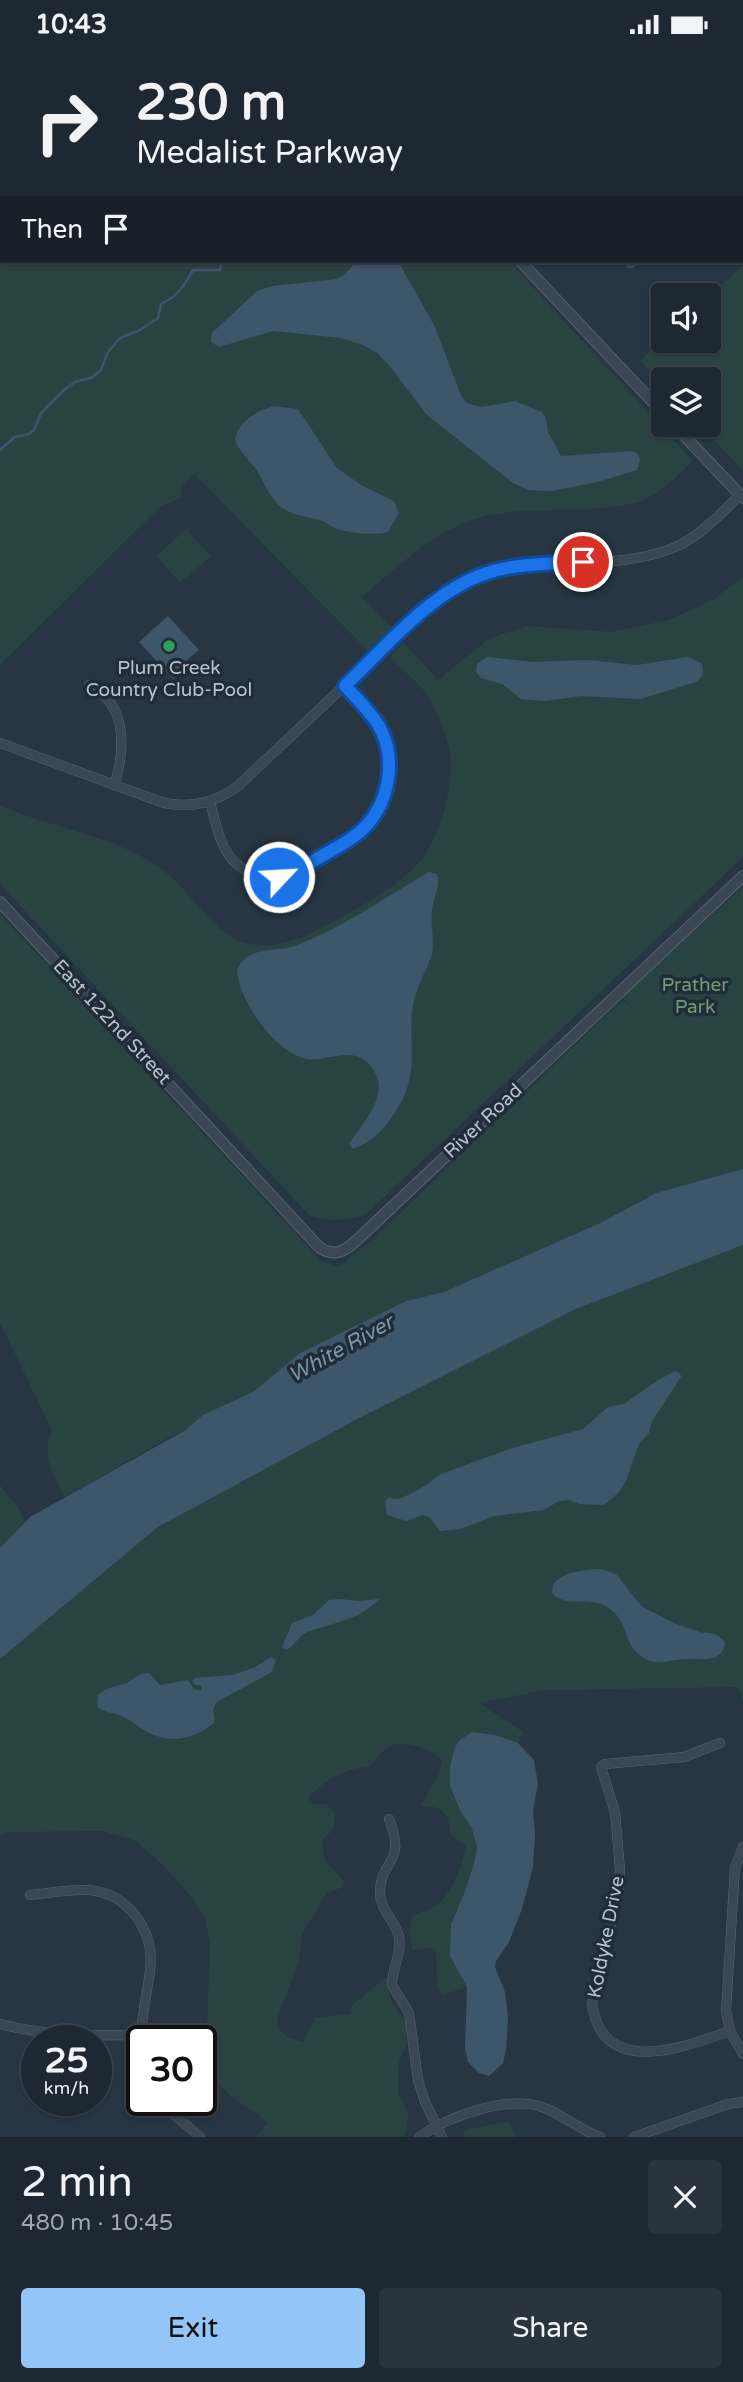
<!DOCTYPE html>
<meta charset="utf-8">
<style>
:root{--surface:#1d2832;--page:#2a343e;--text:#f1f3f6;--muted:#a0a6ac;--line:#3b444d;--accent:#93c5f6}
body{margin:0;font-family:"Varela Round",sans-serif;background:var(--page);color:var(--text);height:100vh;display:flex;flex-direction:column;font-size:26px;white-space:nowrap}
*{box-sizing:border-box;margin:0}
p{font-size:23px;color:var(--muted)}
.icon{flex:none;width:38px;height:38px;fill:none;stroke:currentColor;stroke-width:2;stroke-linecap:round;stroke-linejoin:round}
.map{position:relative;height:2088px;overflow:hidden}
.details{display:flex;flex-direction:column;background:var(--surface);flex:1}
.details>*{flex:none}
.top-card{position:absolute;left:0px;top:0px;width:744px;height:214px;box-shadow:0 2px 5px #0004,0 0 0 2px var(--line);background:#1d2832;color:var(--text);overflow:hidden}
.controls{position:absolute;left:651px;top:234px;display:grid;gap:14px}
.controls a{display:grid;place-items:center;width:70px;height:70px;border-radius:7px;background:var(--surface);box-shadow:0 2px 5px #0004,0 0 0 2px var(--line);font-size:35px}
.speed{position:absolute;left:21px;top:1976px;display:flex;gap:14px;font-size:35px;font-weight:700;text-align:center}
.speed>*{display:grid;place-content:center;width:91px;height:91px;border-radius:50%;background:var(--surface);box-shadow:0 2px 5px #0004,0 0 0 2px var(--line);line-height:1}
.speed small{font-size:18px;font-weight:400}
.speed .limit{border:4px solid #111;border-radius:10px;background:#fff;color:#111}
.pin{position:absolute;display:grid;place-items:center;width:60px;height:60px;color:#fff;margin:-30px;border:4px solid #fff;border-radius:50%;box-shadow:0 2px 7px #0007}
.me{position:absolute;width:77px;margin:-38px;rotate:65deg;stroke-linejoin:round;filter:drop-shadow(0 0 5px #0008)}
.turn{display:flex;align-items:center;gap:24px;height:147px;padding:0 21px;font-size:32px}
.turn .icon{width:91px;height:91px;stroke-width:2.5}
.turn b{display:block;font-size:49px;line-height:60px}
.then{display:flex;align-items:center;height:66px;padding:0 21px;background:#0003;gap:14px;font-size:26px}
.round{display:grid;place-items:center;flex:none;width:74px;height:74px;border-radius:7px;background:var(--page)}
.headline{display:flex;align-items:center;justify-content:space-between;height:119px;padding:0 21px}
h1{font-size:42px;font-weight:600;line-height:52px}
.button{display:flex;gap:14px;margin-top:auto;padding:14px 21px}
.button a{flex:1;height:80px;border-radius:7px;background:var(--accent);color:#111;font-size:28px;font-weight:600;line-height:80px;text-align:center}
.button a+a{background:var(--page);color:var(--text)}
.status{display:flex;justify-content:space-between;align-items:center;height:49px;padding:0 35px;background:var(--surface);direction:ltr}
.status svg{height:19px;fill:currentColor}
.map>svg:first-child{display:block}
.green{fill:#294343}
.water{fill:#3d566a}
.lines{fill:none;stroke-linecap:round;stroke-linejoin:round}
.stream{stroke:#3d566a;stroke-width:2.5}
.minor-casing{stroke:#59656f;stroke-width:10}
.tertiary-casing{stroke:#59656f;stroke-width:12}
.minor{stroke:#3b4752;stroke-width:9}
.tertiary{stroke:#3b4752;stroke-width:10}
.route-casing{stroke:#114b97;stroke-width:18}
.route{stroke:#1a73e8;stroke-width:12}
.leisure-dot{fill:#2e9e5b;stroke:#202c37;stroke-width:2.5}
.labels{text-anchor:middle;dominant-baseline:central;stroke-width:7;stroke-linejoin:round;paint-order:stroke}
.poi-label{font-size:19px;fill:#b8c2cb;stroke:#202c37}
.park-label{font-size:19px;fill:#709c75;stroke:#202c37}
.street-label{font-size:19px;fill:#b8c2cb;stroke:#202c37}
.water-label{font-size:21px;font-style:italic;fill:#7996ad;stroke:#202c37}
</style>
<div class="status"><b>10:43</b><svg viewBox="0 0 49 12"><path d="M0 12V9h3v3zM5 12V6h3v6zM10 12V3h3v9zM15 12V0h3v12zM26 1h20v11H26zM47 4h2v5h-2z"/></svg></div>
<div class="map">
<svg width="743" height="2088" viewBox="0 0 743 2088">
<rect width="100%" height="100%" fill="#273642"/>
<path class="green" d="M 179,0 L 592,0 L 590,2 L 175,2 Z
M 2,119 L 2,212 L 509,212 L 693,412 C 678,426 659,447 637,453 C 585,468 524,453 472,471 C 429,486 397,519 362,548 L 392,579 L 368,602 L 194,425 L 180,439 L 182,444 L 180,449 L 160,458 L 0,616 L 0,121 Z
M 743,216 L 743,422 L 700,376 L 709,376 L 709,331 L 663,331 L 663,337 L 640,312 L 663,290 L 663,292 L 709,292 L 709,248 Z
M 186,480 L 211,507 L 180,534 L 156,507 Z
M 743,528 L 743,808 L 365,1166 C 347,1171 326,1174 308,1165 L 0,835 L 0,756 C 56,782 123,786 170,827 C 193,847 216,886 245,894 C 277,903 313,884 340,869 C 366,854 394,839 415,818 C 438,796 453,741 451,710 C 450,694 437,664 429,649 C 422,636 400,619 389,608 L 403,593 L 438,631 L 486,592 L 499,586 L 528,577 L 611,583 L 669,571 L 714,550 Z
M 743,837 L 743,1120 L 656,1144 L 600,1174 L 444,1243 L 406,1252 L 300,1304 L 241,1353 L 168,1389 L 65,1448 C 52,1422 41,1410 52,1381 L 0,1274 L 0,865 L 320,1211 L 338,1218 L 371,1192 L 622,951 L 632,958 L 622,949 Z
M 743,1194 L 743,1652 L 738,1638 L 546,1641 L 479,1654 L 523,1683 L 518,1694 L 495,1686 L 450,1737 C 457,1755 475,1779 477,1797 C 478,1815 467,1838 460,1855 C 457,1860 452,1868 451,1875 C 449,1888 460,1927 467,1938 L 442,1946 L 437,1937 L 436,1905 L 431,1899 L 412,1901 L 410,1887 L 411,1868 C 419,1863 429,1862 437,1856 C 451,1846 463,1815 466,1797 L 451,1786 L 448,1768 L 438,1759 L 421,1756 L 439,1725 L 442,1711 C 432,1700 405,1690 390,1697 C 382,1701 376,1711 370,1718 C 347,1718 323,1732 308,1749 L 313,1755 L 326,1755 L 335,1763 L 334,1780 L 322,1791 L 325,1812 L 345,1833 L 343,1838 L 327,1844 L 302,1885 L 299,1913 L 277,1970 L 279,1980 L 288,1988 L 303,1993 L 314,1969 L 350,1965 L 353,1955 L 387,1928 L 391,1951 L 406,1975 L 406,1998 L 399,2011 L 398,2044 L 408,2064 L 407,2082 L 402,2088 L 255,2088 L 268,2074 C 251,2058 225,2048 213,2027 C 207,2017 205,2006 202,1995 L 207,1984 L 210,1895 L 205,1869 L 193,1850 L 161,1814 L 134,1791 L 101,1782 L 11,1783 L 0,1787 L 0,1610 L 158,1478 L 348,1374 L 588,1254 Z
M 0,1436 L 21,1463 L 25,1473 L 0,1499 Z
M 503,2073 L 510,2074 L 516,2088 L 464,2088 L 463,2082 Z"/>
<path class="water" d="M 357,212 L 397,212 L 399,214 L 435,278 L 460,344 L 465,352 L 469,355 L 482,358 L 515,352 L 542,363 L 546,369 L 548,383 L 561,407 L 632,402 L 638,405 L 640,411 L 637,421 L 598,433 L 552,442 L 528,441 L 513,434 L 427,366 L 388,315 L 377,304 L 363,296 L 341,289 L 273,282 L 219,298 L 211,293 L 212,284 L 257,242 L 272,237 L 336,230 L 344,226 Z
M 274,357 L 298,360 L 337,419 L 361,436 L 394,452 L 399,464 L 388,483 C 377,487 345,484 335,479 C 330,477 326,473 320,471 C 308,468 295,467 284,460 C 271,452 266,437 259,425 C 252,412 239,405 235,390 C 239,371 257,362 274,357 Z
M 168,567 L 199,601 L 187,611 L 190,615 L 173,630 L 139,593 Z
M 487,608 L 533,613 L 586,611 L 637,616 L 688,608 L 701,614 C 705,622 703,628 696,633 L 640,650 L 581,647 L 545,652 L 521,650 L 502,635 L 481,629 L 476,623 L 477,615 Z
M 429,823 L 437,825 C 441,837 433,849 432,862 C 430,876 435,891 432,905 C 427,922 416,937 413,956 C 408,987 418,1017 404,1047 C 394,1069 377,1092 353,1100 L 349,1095 C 363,1073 392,1045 372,1019 C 367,1011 359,1007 350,1006 C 335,1005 321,1012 307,1010 C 275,1004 239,952 237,921 C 248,896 273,904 294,897 C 343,879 384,849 429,823 Z
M 743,1120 L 743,1196 L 576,1260 L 361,1368 L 158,1478 L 0,1610 L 0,1499 L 30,1468 L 184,1382 L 203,1366 L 253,1343 L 300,1304 L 406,1252 L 444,1243 L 600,1174 L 656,1144 Z
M 675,1322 L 680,1324 L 681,1328 L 652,1372 L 649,1384 L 639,1395 L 626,1432 L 619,1443 L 604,1456 L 579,1455 L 568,1451 L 559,1452 L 544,1461 L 494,1467 L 461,1480 L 440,1482 L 429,1468 L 423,1466 L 406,1472 L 387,1466 L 385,1452 L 389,1448 L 393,1450 L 402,1449 L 425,1437 L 439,1426 L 509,1400 L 583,1380 L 608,1358 L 624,1355 L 655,1333 Z
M 596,1520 L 605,1521 L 617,1526 L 641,1557 L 676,1575 L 703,1584 C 710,1582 720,1587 725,1593 C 723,1615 702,1609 687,1610 C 665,1611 655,1620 636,1603 C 624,1591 627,1570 607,1558 C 589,1546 566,1560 552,1544 L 553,1535 C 565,1522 580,1522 596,1520 Z
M 341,1550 L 358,1552 L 379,1550 C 360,1571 332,1574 307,1583 C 299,1586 295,1597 286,1601 L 282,1598 L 292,1574 L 313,1566 L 329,1551 Z
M 271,1608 L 276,1611 L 272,1623 L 217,1653 L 213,1661 L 215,1673 C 195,1690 173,1695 149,1684 C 140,1679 131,1671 121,1667 C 112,1662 104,1665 97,1657 L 98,1646 C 105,1639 114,1638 124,1635 C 134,1631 137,1624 149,1624 L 160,1636 L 188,1631 L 194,1640 L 202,1642 L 201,1637 L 196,1636 L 192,1632 L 195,1629 L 232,1626 L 253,1619 Z
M 472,1683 L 495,1686 L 518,1694 L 534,1711 L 538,1735 L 533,1762 L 535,1785 L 533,1818 L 522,1860 L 509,1893 L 496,1912 L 495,1918 L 505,1943 L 508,1968 L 506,2001 L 503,2014 L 489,2027 L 479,2024 L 468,2013 L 465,2000 L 467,1938 L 450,1907 L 451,1875 L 464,1845 L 474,1815 L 477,1798 L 472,1780 L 461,1763 L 450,1737 L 450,1718 L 455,1698 L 460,1691 Z"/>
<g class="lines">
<path class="stream" d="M 438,2 L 440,0
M 0,401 L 15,388 L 29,385 L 34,381 L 41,364 L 65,340 L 75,333 L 91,329 L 101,321 L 108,303 L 120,289 L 140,281 L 158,269 L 161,255 C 179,247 184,236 193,221 L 220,221 L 221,212"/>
<defs>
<path id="minor" d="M 684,0 L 685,2
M 155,2 L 159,0
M 666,2 L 669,0
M 742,66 L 743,67
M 0,109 L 2,108
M 631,214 L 632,212
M 89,636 C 95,640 102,644 107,650 C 127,672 123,710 114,736
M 0,694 L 164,754 C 192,759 215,754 238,737 L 429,557 C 451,537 478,526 507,519 C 559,513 643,519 687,492 C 707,480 723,462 740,446
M 210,753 C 216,774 220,802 238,816 C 266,840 294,824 321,808 C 335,800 349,792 361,782 C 388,757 396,717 382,683 C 374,665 358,651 345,637
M 720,1694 L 684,1708 L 605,1715 L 601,1718 L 615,1763 L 620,1821 L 618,1845 L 592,1955 C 603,2030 684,1998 730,1982
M 389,1770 C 407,1816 381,1809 380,1842 C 379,1860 395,1871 399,1888 C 402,1905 392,1919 392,1936 L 409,1964 L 418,2031 L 425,2053 L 442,2088
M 743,1798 L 735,1818 L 726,1962 L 730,1982 L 743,2005
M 30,1846 C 49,1844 70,1840 89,1841 C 129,1845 155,1882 150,1921 C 147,1948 139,1974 142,2001
M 0,1975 C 48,1987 91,1987 140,1986
M 162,2051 L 169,2061 L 200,2088
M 419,2088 C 447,2068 507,2046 542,2058 C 563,2065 579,2081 600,2088
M 634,2088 L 728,2055 L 743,2053"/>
<path id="tertiary" d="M 321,0 L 323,2
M 520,212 L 663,364
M 674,376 L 743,449
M 0,853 L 318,1197 C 333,1209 344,1203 357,1191 L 743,827"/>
</defs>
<use href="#minor" class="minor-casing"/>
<use href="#tertiary" class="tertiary-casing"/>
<use href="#minor" class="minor"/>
<use href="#tertiary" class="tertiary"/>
</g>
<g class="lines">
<defs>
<path id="route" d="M 279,828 C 297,823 312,813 327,804 C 341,796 356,788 367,776 C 390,750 396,709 380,679 C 371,663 357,650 345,637 C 385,598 433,541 487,524 C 517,514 552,515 583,513"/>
</defs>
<use href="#route" class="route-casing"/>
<use href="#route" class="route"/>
</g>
<circle class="leisure-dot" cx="169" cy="597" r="7"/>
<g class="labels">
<g class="poi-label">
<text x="169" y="619">Plum Creek<tspan x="169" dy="22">Country Club-Pool</tspan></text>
</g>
<g class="park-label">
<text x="695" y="936">Prather<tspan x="695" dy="22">Park</tspan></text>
</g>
<g class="street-label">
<text transform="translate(112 973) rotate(47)">East 122nd Street</text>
<text transform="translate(483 1072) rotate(-43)">River Road</text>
<text transform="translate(606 1888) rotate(-79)">Koldyke Drive</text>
</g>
<g class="water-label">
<text transform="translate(341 1300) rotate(-29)">White River</text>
</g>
</g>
</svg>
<div class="controls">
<a><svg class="icon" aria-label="sound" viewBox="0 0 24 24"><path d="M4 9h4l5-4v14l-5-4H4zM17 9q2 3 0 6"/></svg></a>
<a><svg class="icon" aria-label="layers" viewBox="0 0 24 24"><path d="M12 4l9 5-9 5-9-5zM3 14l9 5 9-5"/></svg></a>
</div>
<div class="speed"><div>25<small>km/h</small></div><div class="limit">30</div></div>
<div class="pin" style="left:583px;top:513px;background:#d93025"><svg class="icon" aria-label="arrive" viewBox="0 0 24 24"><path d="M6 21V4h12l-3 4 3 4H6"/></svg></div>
<svg class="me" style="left:279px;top:828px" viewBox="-20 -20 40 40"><circle r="17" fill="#1a73e8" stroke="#fff" stroke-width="3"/><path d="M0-11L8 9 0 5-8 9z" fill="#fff"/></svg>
<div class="top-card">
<div class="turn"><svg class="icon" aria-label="right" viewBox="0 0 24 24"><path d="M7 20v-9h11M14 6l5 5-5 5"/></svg><div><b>230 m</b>Medalist Parkway</div></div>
<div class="then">Then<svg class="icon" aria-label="arrive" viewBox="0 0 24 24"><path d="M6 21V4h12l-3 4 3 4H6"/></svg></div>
</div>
</div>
<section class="details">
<div class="headline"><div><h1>2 min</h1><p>480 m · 10:45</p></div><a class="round"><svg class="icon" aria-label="close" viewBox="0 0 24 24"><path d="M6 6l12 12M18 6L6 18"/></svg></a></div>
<div class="button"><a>Exit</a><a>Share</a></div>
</section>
